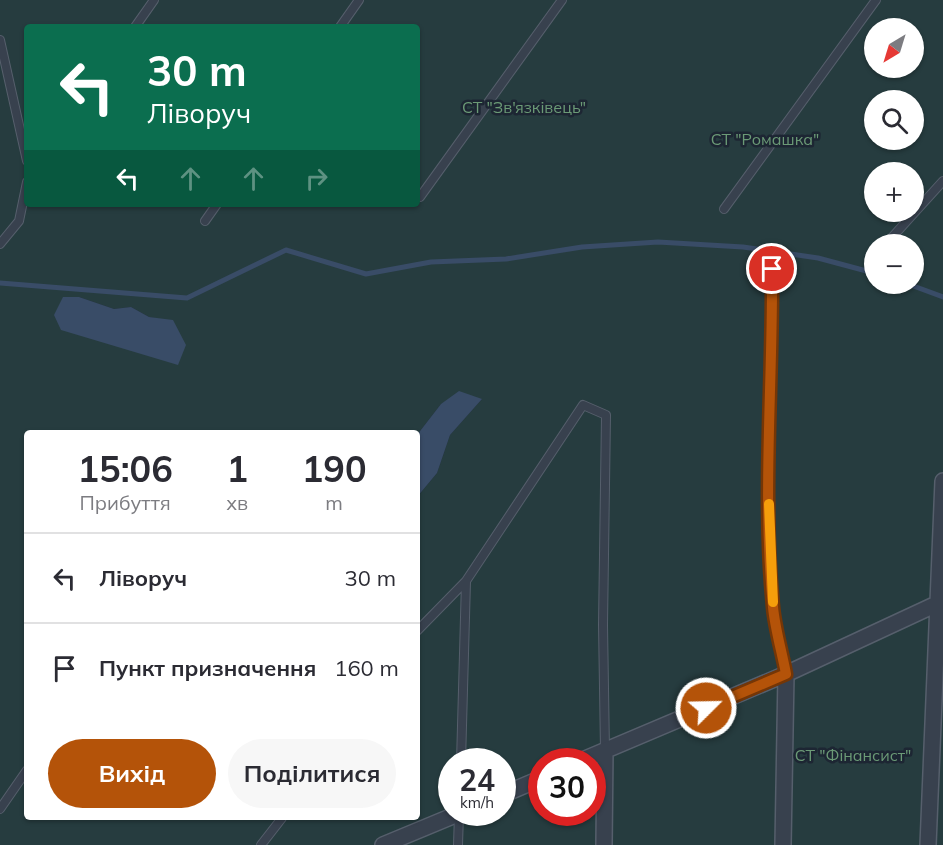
<!DOCTYPE html>
<html lang="uk">
<meta charset="utf-8">
<style>
:root{--surface:#fff;--page:#f7f7f7;--text:#2b2b33;--muted:#7c7c81;--line:#e1e1e2;--accent:#b45309}
body{margin:0;font-family:Mulish,sans-serif;background:var(--page);color:var(--text);height:100vh;display:flex;flex-direction:column;font-size:22px;white-space:nowrap}
*{box-sizing:border-box;margin:0}
p{font-size:20px;color:var(--muted)}
.icon{flex:none;width:33px;height:33px;fill:none;stroke:currentColor;stroke-width:2;stroke-linecap:round;stroke-linejoin:round}
.map{position:relative;flex:1;overflow:hidden}
.details{position:absolute;left:24px;top:430px;width:396px;height:390px;display:flex;flex-direction:column;background:var(--surface);border-radius:6px;box-shadow:0 2px 4px #0004}
.details>*{flex:none}
.guide{position:absolute;left:24px;top:24px;width:396px;height:183px;border-radius:6px;box-shadow:0 2px 4px #0004;background:#0b6e4f;color:#fff;overflow:hidden}
.needle{width:39px;rotate:218deg}
.fabs{position:absolute;left:864px;top:18px;display:grid;gap:12px}
.fabs a{display:grid;place-items:center;width:60px;height:60px;border-radius:50%;background:var(--surface);box-shadow:0 2px 4px #0004;font-size:30px}
.speed{position:absolute;left:438px;top:748px;display:flex;gap:12px;font-size:30px;font-weight:700;text-align:center}
.speed>*{display:grid;place-content:center;width:78px;height:78px;border-radius:50%;background:var(--surface);box-shadow:0 2px 4px #0004;line-height:1}
.speed small{font-size:15px;font-weight:400}
.speed .limit{border:9px solid #d22;background:#fff;color:#111}
.pin{position:absolute;display:grid;place-items:center;width:51px;height:51px;color:#fff;margin:-26px;border:3px solid #fff;border-radius:50%;box-shadow:0 2px 6px #0007}
.me{position:absolute;width:66px;margin:-33px;rotate:67deg;stroke-linejoin:round;filter:drop-shadow(0 0 4px #0008)}
.turn{display:flex;align-items:center;gap:21px;height:126px;padding:0 24px;font-size:27px}
.turn .icon{width:78px;height:78px;stroke-width:2.5}
.turn b{display:block;font-size:42px;line-height:51px}
.lanes{display:flex;align-items:center;height:57px;padding:0 24px;background:#0003;justify-content:center;gap:30px;direction:ltr}
.lanes .off{opacity:.35}
.eta{display:flex;justify-content:space-evenly;align-items:center;height:102px;text-align:center}
.eta b{font-size:36px;font-weight:700;line-height:42px}
.button{display:flex;gap:12px;margin-top:auto;padding:12px 24px}
.button a{flex:1;height:69px;border-radius:36px;background:var(--accent);color:#fff;font-size:24px;font-weight:700;line-height:69px;text-align:center}
.button a+a{background:var(--page);color:var(--text)}
ul{padding:0;list-style:none}
li{display:flex;align-items:center;gap:18px;height:90px;padding:0 24px;border-top:2px solid var(--line)}
li div{flex:1}
li b{display:block;font-size:22px}
li em{font-style:normal}
.map>svg:first-child{display:block}
.green{fill:#263c3f;fill-rule:evenodd}
.water{fill:#394c67}
.lines{fill:none;stroke-linecap:round;stroke-linejoin:round}
.stream{stroke:#394c67;stroke-width:5}
.service-casing{stroke:#565f6c;stroke-width:10}
.minor-casing{stroke:#565f6c;stroke-width:18}
.service{stroke:#38414e;stroke-width:8}
.minor{stroke:#38414e;stroke-width:15}
.route-casing{stroke:#753606;stroke-width:15}
.route{stroke:#b45309;stroke-width:10}
.slow{stroke:#f59e0b;stroke-width:10}
.labels{text-anchor:middle;dominant-baseline:central;stroke-width:5;stroke-linejoin:round;paint-order:stroke}
.park-label{font-size:16px;fill:#6b9a76;stroke:#1d2633}
</style>
<div class="map">
<svg width="943" height="845" viewBox="0 0 943 845">
<rect width="100%" height="100%" fill="#242f3e"/>
<path class="green" d="M 0,0 L 943,0 L 943,845 L 0,845 ZM 27,27 L 417,27 L 417,204 L 27,204 ZM 874,28 L 914,28 L 914,68 L 874,68 ZM 874,100 L 914,100 L 914,140 L 874,140 ZM 874,172 L 914,172 L 914,212 L 874,212 ZM 874,244 L 914,244 L 914,284 L 874,284 ZM 79,297 L 114,309 L 131,307 L 149,317 L 172,321 L 54,315 ZM 482,399 L 450,435 L 437,473 L 417,497 L 417,818 L 27,818 L 27,434 L 417,435 L 441,404 ZM 452,762 L 502,762 L 502,813 L 452,813 ZM 542,762 L 592,762 L 592,813 L 542,813 Z"/>
<path class="water" d="M 63,297 L 79,297 L 114,309 L 131,307 L 149,317 L 173,320 L 186,345 L 178,365 L 61,330 L 54,315 Z
M 459,391 L 482,399 L 450,435 L 437,473 L 417,497 L 417,435 L 441,404 Z"/>
<g class="lines">
<path class="stream" d="M 0,283 L 187,298 L 286,250 L 366,274 L 431,262 L 506,259 L 582,247 L 658,242 L 743,247 L 818,258 L 874,273
M 908,284 L 943,297"/>
<defs>
<path id="service" d="M 135,27 L 154,0
M 340,27 L 359,0
M 0,40 L 27,161
M 420,197 L 562,0
M 724,209 L 876,0
M 205,221 L 217,204
M 0,244 L 19,221 L 27,182
M 886,244 L 943,181
M 871,261 L 874,257
M 772,269 C 773,381 762,495 773,607 C 775,629 782,652 786,674
M 417,631 L 466,581 L 583,405 L 606,415 L 603,625 L 605,751
M 461,762 L 466,581
M 0,809 L 27,770
M 261,845 L 282,818
M 458,845 L 459,814"/>
<path id="minor" d="M 578,762 L 786,674 L 943,601
M 502,795 L 542,778
M 383,845 L 460,813
M 604,845 L 605,751
M 783,845 L 786,674
M 928,845 L 943,481"/>
</defs>
<use href="#service" class="service-casing"/>
<use href="#minor" class="minor-casing"/>
<use href="#service" class="service"/>
<use href="#minor" class="minor"/>
</g>
<g class="lines">
<defs>
<path id="route" d="M 706,708 L 786,674 C 782,652 775,629 773,607 C 762,495 773,381 772,269"/>
</defs>
<use href="#route" class="route-casing"/>
<use href="#route" class="route"/>
<path class="slow" d="M 769,504 L 773,602"/>
</g>
<g class="labels">
<g class="park-label">
<text x="524" y="107">СТ "Зв'язківець"</text>
<text x="765" y="139">СТ "Ромашка"</text>
<text x="853" y="755">СТ "Фiнансист"</text>
</g>
</g>
</svg>
<div class="fabs">
<a><svg class="needle" viewBox="-14 -14 28 28"><path d="M0-13l5 13h-10z" fill="#e53935"/><path d="M0 13l5-13h-10z" fill="#7c7c81"/></svg></a>
<a><svg class="icon" aria-label="search" viewBox="0 0 24 24"><circle cx="10" cy="10" r="6"/><path d="M15 15l6 6"/></svg></a>
<a>+</a>
<a>−</a>
</div>
<div class="speed"><div>24<small>km/h</small></div><div class="limit">30</div></div>
<div class="pin" style="left:772px;top:269px;background:#d93025"><svg class="icon" aria-label="arrive" viewBox="0 0 24 24"><path d="M6 21V4h12l-3 4 3 4H6"/></svg></div>
<svg class="me" style="left:706px;top:708px" viewBox="-20 -20 40 40"><circle r="17" fill="#b45309" stroke="#fff" stroke-width="3"/><path d="M0-11L8 9 0 5-8 9z" fill="#fff"/></svg>
<div class="guide">
<div class="turn"><svg class="icon" aria-label="left" viewBox="0 0 24 24"><path d="M17 20v-9H6M10 6l-5 5 5 5"/></svg><div><b>30 m</b>Ліворуч</div></div>
<div class="lanes"><svg class="icon" aria-label="left" viewBox="0 0 24 24"><path d="M17 20v-9H6M10 6l-5 5 5 5"/></svg><svg class="icon off" aria-label="ahead" viewBox="0 0 24 24"><path d="M12 20V5M6 11l6-6 6 6"/></svg><svg class="icon off" aria-label="ahead" viewBox="0 0 24 24"><path d="M12 20V5M6 11l6-6 6 6"/></svg><svg class="icon off" aria-label="right" viewBox="0 0 24 24"><path d="M7 20v-9h11M14 6l5 5-5 5"/></svg></div>
</div>
<section class="details">
<div class="eta">
<div><b>15:06</b><p>Прибуття</p></div>
<div><b>1</b><p>хв</p></div>
<div><b>190</b><p>m</p></div>
</div>
<ul>
<li><svg class="icon" aria-label="left" viewBox="0 0 24 24"><path d="M17 20v-9H6M10 6l-5 5 5 5"/></svg><div><b>Ліворуч</b></div><em>30 m</em></li>
<li><svg class="icon" aria-label="arrive" viewBox="0 0 24 24"><path d="M6 21V4h12l-3 4 3 4H6"/></svg><div><b>Пункт призначення</b></div><em>160 m</em></li>
</ul>
<div class="button"><a>Вихід</a><a>Поділитися</a></div>
</section>
</div>
